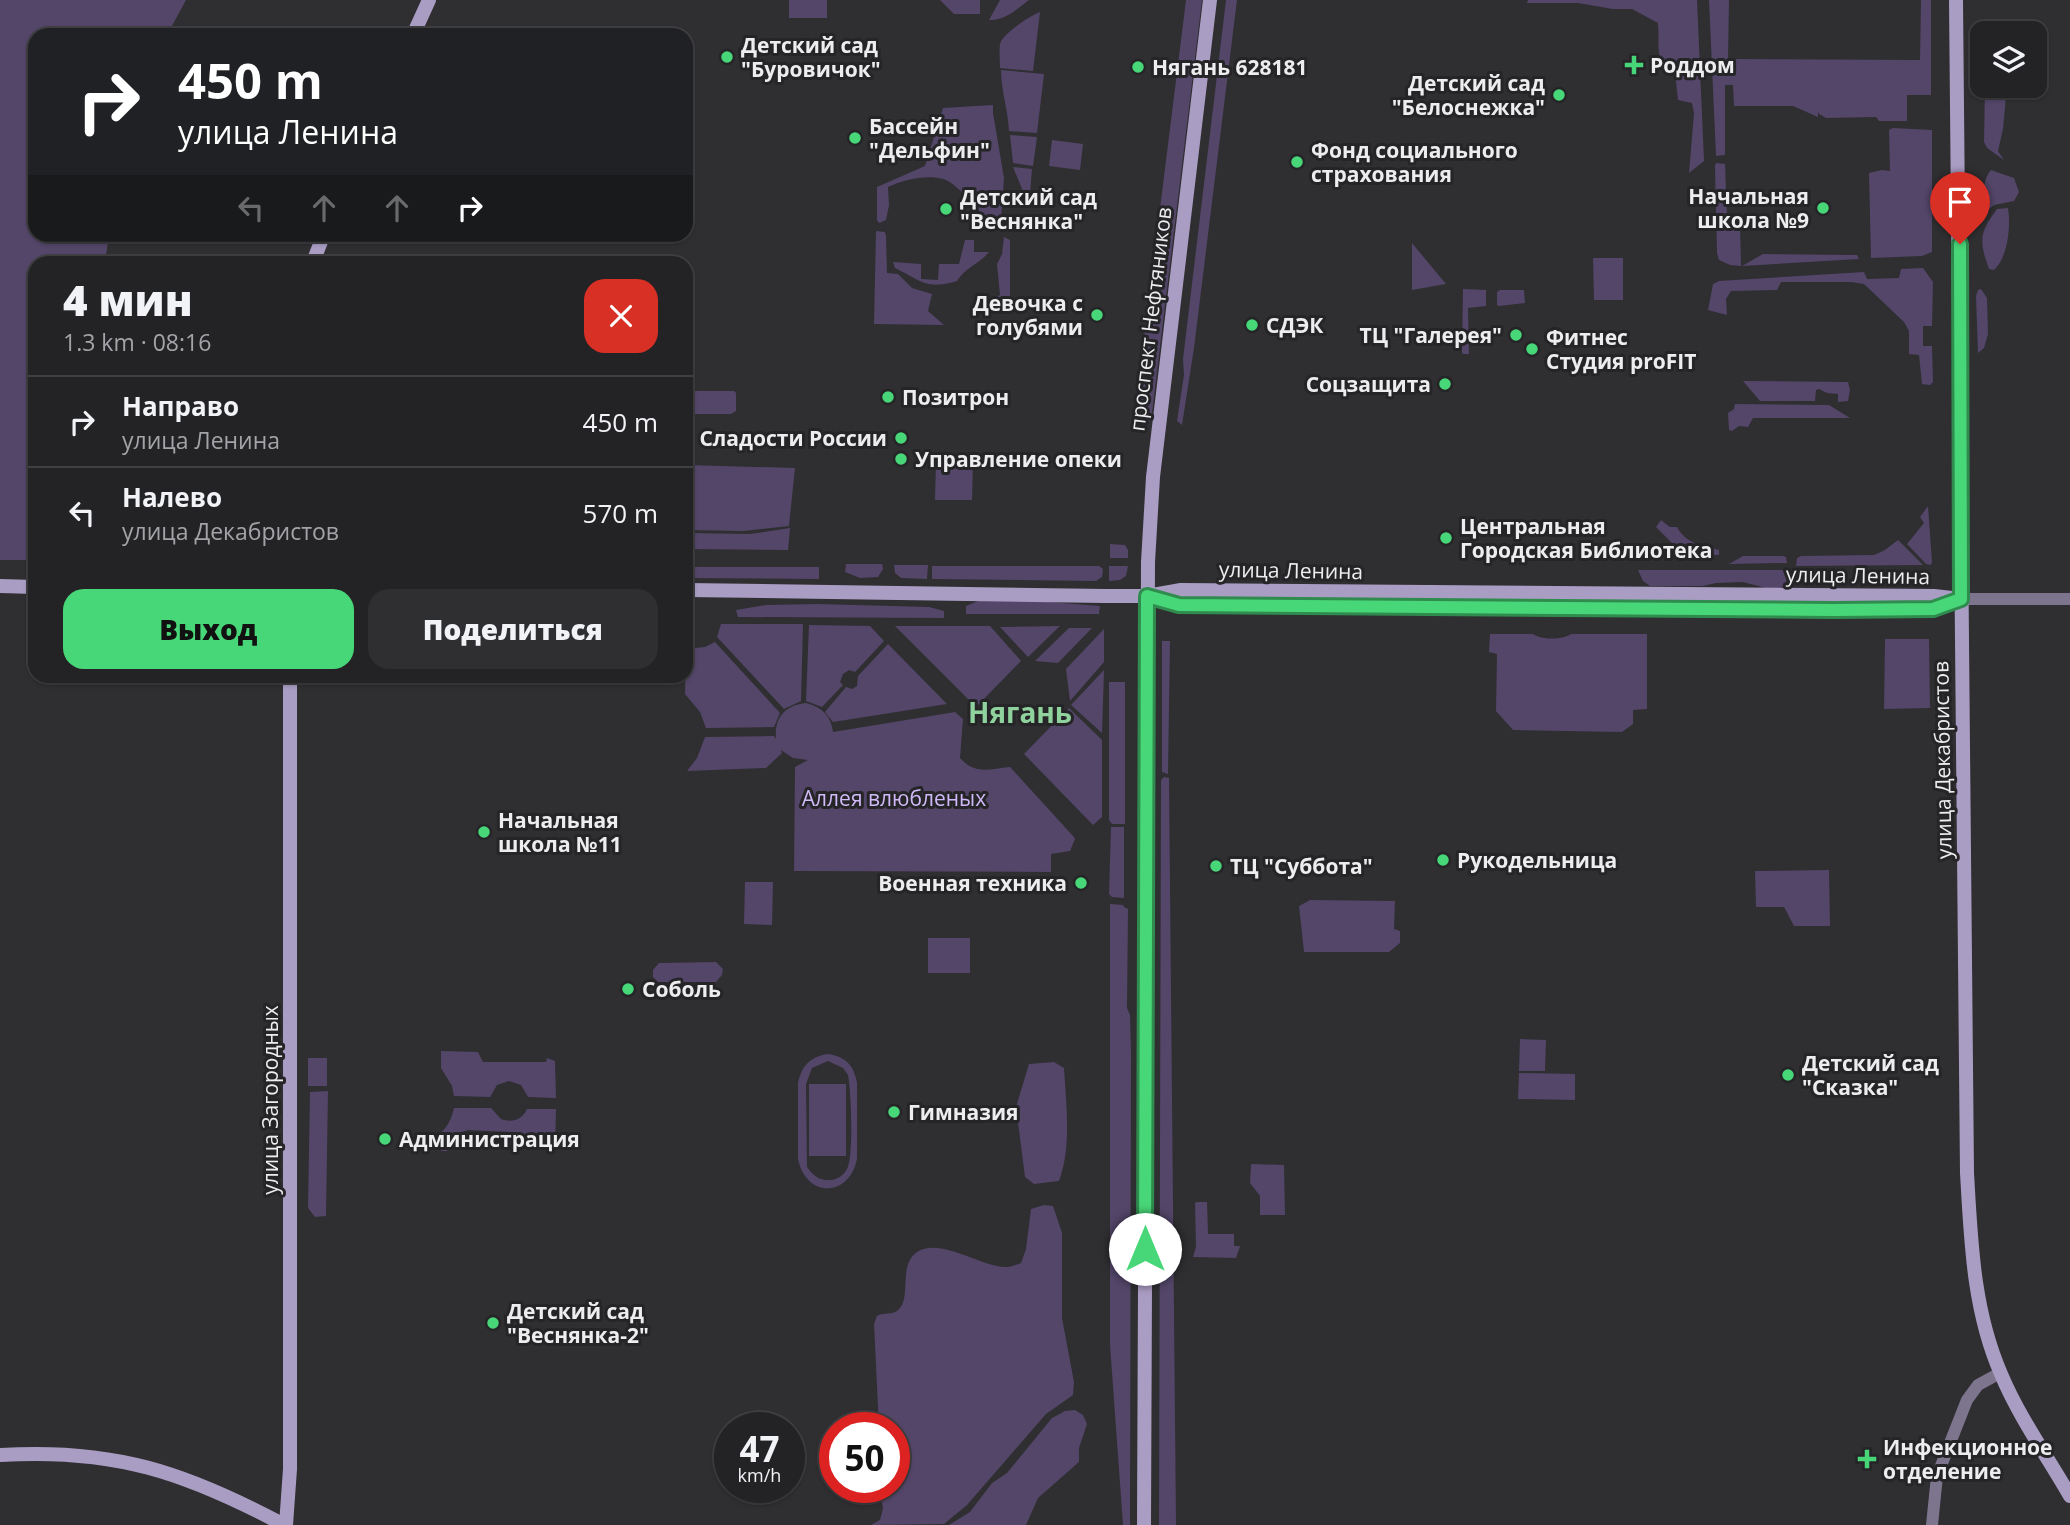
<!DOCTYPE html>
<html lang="ru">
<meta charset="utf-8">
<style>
:root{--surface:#232225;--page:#2f2f32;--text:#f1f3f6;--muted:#a3a4a7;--line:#403f42;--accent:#48d778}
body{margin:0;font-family:"Open Sans",sans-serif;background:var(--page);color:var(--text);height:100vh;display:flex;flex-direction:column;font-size:26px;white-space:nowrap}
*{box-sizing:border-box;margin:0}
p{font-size:23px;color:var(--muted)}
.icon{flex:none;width:38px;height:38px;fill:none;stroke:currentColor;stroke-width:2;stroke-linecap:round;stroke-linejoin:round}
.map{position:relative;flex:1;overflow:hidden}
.sheet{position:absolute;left:28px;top:256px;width:665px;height:427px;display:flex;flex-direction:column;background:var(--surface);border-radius:21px;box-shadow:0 2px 5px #0004,0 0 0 2px var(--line)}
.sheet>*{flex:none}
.hud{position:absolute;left:28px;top:28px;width:665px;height:214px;border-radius:21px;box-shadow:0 2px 5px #0004,0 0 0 2px var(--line);background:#202124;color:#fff;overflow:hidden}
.buttons{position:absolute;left:1970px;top:21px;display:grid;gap:14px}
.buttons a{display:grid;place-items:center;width:77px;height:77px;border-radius:14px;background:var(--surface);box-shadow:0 2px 5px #0004,0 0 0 2px var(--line);font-size:35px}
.speed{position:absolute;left:714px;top:1412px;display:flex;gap:14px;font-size:35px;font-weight:700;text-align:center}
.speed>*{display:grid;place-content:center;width:91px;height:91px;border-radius:50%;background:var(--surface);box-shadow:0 2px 5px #0004,0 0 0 2px var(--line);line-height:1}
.speed small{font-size:18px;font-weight:400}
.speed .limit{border:10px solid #d22;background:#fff;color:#111}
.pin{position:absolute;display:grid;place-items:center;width:60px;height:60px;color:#fff;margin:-72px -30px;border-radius:50% 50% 50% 0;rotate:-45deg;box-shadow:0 0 7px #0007}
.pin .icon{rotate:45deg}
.me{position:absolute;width:77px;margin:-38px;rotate:0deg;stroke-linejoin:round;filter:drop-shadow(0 0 5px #0008)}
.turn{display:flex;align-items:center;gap:24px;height:147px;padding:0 35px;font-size:32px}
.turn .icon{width:91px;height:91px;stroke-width:2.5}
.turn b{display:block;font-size:49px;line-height:60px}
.lanes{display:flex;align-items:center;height:66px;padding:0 35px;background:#0003;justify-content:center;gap:35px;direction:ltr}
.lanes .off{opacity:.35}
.round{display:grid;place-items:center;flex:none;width:74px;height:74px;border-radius:21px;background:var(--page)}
.summary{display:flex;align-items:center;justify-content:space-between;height:119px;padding:0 35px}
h1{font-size:42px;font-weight:800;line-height:52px}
.cta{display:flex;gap:14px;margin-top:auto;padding:14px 35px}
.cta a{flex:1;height:80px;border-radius:21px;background:var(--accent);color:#111;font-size:28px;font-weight:800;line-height:80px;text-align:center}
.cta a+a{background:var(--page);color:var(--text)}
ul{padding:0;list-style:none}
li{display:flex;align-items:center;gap:21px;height:91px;padding:0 35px;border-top:2px solid var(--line)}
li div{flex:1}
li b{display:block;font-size:26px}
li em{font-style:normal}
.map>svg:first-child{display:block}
.green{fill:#534669;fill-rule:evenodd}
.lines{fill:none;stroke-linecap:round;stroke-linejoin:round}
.tertiary{stroke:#7d758d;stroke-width:12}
.secondary{stroke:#aa9dc3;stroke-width:14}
.route-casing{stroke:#2f8c4e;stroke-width:18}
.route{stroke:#48d778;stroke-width:12}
.poi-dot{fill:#48d778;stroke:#252427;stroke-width:2.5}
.labels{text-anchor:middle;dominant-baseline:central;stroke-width:6;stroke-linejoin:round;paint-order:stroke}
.poi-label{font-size:21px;font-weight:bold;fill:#edecef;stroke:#252427;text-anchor:start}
.street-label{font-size:21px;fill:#edecef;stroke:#252427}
.park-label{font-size:21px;fill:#d0b9f8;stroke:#252427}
.district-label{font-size:28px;font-weight:bold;fill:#8fd29e;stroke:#252427}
</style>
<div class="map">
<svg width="2070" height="1525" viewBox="0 0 2070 1525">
<rect width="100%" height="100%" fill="#2f2e31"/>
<path class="green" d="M 0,0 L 186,0 L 167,35 L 35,35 L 35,234 L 109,235 L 105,262 L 35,262 L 35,560 L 0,560 Z
M 789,0 L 827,0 L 827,18 L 789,18 Z
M 940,0 L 980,0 L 980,14 L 954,14 Z
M 1000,0 L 1029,0 C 1017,9 1005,21 989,20 Z
M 1186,0 L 1202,0 L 1151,421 L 1143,422 L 1138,415 L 1142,353 Z
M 1226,0 L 1237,0 L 1194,348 L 1182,425 L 1177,421 L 1184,375 L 1183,359 Z
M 1528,0 L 1697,0 L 1704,161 L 1689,173 L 1694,113 L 1692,103 L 1678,100 L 1675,73 C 1653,64 1660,44 1658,23 L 1632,9 L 1613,9 L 1578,3 L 1527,3 Z
M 1709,0 L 1729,0 L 1728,59 L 1920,60 L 1921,0 L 1931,0 L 1931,95 L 1907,95 L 1907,121 L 1879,121 L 1876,117 L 1826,118 L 1819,114 L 1818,111 L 1818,117 L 1793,106 L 1734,106 L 1733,85 L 1725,85 L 1725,155 L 1716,156 Z
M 1040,12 L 1033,71 L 1000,68 C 1000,60 999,51 1000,44 C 1002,34 1031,15 1040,12 Z
M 1001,70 L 1044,74 L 1037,133 L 1009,131 C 1008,109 1001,91 1001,70 Z
M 1985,86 L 2007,86 L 2003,129 L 1998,151 L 2004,160 L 1987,148 L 1984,142 Z
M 993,105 L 993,113 L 1004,178 L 1001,220 L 983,216 C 975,205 955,182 943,179 C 927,174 902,180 888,187 L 889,205 L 886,220 L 879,223 L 877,220 L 877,187 L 925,166 L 943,108 Z
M 1893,128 L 1932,130 L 1932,252 L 1922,256 L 1871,258 L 1869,173 L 1882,170 L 1890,171 L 1889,130 Z
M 1010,135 L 1037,137 L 1033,166 L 1013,163 Z
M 1052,140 L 1083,144 L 1080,170 L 1049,166 Z
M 1716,163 L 1725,164 L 1727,216 L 1740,224 L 1741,266 L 1730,265 L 1719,260 L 1717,253 L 1715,166 Z
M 1013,167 L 1032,169 L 1029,206 Z
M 1991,170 L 2014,178 L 2019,192 L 2014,201 L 1994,205 L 1989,209 C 1983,197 1982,180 1991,170 Z
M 2008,208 C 2011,226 2008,257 1994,270 L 1989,269 C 1979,241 1979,233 1997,209 Z
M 876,231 L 885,232 L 886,236 L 887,273 L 898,274 L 912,288 L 932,294 L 928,311 L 944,325 L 874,324 Z
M 1004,237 L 1010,240 L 1010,301 L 1000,302 L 996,297 L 1000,295 L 997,264 L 1002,254 Z
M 965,240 L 974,240 L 974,252 L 989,252 C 979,264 965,268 957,281 C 925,290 922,281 895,268 L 893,262 L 921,264 L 921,279 L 938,280 L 939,264 L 959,264 Z
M 1412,243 L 1416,248 L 1446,284 L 1412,290 Z
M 1763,254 L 1857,255 L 1859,259 L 1742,266 Z
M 1593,258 L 1623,258 L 1623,300 L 1594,300 Z
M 1923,268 L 1933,282 L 1932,326 L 1923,326 L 1923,346 L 1932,346 L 1933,382 L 1930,385 L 1922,384 L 1919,355 L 1909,354 L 1909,331 L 1904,322 L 1864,284 L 1851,282 L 1781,282 L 1777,290 L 1731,291 L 1726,299 L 1727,315 L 1708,310 L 1713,284 L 1719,281 L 1864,272 L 1867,279 L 1899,278 L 1901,269 Z
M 1463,289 L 1486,290 L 1486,306 L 1468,308 L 1469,354 L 1463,354 L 1462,352 Z
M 1981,289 L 1987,298 L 1988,334 L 1984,348 L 1978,353 L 1976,296 L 1978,290 Z
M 1500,290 L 1524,290 L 1525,303 L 1499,306 L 1497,305 L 1497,292 Z
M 1743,381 L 1848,382 L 1850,390 L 1848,401 L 1838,402 L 1838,394 L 1827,393 L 1819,389 L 1816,390 L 1815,401 L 1760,401 Z
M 695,391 L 734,391 L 736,393 L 736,411 L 731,414 L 695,414 L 693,411 Z
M 1735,404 L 1829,405 L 1850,418 L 1753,418 L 1748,427 L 1739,426 L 1732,431 L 1729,430 L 1728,413 L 1734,409 Z
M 936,462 L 973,462 L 972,500 L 935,500 Z
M 686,465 L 795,468 L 789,526 L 744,531 L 686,530 Z
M 1928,506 L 1932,562 L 1931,565 L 1926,564 L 1907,544 L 1924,523 L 1920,517 Z
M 1661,520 L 1670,527 L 1677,527 C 1686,544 1703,546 1719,550 L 1719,555 L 1669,554 L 1666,550 L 1672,543 L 1656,527 Z
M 790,528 L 788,550 L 686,549 L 686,533 L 750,534 Z
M 1898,540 L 1923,565 L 1796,566 L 1797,558 L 1801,556 L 1874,555 L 1885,550 Z
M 1110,544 L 1125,545 L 1128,550 L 1128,558 L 1110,558 Z
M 1743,556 L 1783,556 L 1786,557 L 1787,563 L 1729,564 Z
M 846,564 L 882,564 L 883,569 L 878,577 L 860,578 L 845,572 Z
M 894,565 L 928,565 L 927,579 L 901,578 L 895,573 Z
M 932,566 L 1099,566 L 1103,569 L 1102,577 L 1096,581 L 932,579 Z
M 1109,566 L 1128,566 L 1126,576 L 1120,580 L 1109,581 Z
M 686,567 L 819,567 L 819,579 L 686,578 Z
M 1638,570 L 1785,570 L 1787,579 L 1785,585 L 1780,588 L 1766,588 L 1743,582 L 1716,583 L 1703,586 L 1650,586 L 1643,581 Z
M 988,597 L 1100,606 L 1099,614 L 966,614 L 966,606 Z
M 817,604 L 929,607 L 944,611 L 944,618 L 738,617 L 736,610 L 766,605 Z
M 721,624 L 803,624 L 801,701 L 784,709 L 717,637 Z
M 809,625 L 870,626 L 884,641 L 855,672 L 849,670 L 843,674 L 840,682 L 843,685 L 822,707 L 806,701 Z
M 895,626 L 990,626 L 1021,661 L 976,707 Z
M 1060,626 L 1028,657 L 1000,627 Z
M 1069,628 L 1092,628 L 1058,663 L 1035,661 Z
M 1104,629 L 1104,662 L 1070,701 L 1066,669 Z
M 1490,634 L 1533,634 C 1541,640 1563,640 1571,634 L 1647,634 L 1647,709 L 1633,710 L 1633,724 L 1622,732 L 1513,730 L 1496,711 L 1497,654 L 1489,652 Z
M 1885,639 L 1929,639 L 1930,708 L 1884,709 Z
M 1162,641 L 1170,641 L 1168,774 L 1162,772 Z
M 715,642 L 780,713 L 774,727 L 706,728 L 700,712 L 685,694 L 686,649 L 705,647 Z
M 888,644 L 947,704 L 833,722 L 825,712 L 846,687 L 852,689 L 857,686 L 858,676 Z
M 1104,670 L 1102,733 L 1071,705 Z
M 1109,682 L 1125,682 L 1125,824 L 1112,824 L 1109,820 Z
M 806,703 C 822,707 831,716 833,732 L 955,712 L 963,719 L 960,758 C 975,775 989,769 1010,767 L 1073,836 L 1075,839 L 1070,851 L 1051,854 L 1051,872 L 794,871 L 795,767 L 808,760 L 793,758 L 781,750 L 782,753 L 766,768 L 687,771 L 697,758 L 705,737 L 774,736 L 776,739 C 774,718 785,705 806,703 Z
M 1069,708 L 1102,740 L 1102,817 L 1093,825 L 1024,754 Z
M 1164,777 L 1169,778 L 1176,1525 L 1159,1525 L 1161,780 Z
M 1111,827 L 1124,827 L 1124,898 L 1112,897 L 1109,894 Z
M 1829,870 L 1830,926 L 1794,926 L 1784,907 L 1756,907 L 1755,871 Z
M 745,882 L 773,882 L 772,925 L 744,924 Z
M 1310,900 L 1395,901 L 1394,929 L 1400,931 L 1400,943 L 1389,952 L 1304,952 L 1299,906 Z
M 1110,904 L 1123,905 L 1124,907 L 1128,909 L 1127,1008 L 1130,1015 L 1131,1053 L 1130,1525 L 1123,1525 L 1110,1345 Z
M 928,938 L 970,938 L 970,973 L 928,973 Z
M 716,962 L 723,969 L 722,975 L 716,982 L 658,982 L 653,977 L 653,970 L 659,963 Z
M 1520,1039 L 1546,1040 L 1545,1071 L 1519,1071 Z
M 441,1051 L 478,1052 L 483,1062 L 546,1062 L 547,1058 L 555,1061 L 556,1098 L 528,1097 L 521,1085 L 509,1081 L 497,1085 L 490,1097 L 454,1096 L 452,1086 L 441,1068 Z
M 828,1054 C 846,1057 854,1065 857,1083 L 857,1159 C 849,1198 806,1198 798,1159 L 798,1083 C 802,1065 810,1057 828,1054 ZM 828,1061 L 843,1068 L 848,1075 C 851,1090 854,1156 847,1169 C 844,1175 837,1180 830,1180 C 819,1181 813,1175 807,1167 L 806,1084 L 812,1068 Z
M 308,1058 L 327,1058 L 327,1086 L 308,1086 Z
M 1054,1062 L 1064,1068 C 1066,1104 1072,1146 1059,1181 L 1034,1184 L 1025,1177 L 1016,1107 L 1029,1064 Z
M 1519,1073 L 1575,1074 L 1575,1100 L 1518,1099 Z
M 809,1084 L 846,1084 L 846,1156 L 809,1156 Z
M 328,1091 L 326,1216 L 315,1217 L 308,1208 L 310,1092 Z
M 454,1108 L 491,1108 L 501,1119 C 512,1123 522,1120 527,1109 L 556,1109 L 555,1147 L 510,1145 L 510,1132 L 468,1130 L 456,1134 L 447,1151 L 441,1151 L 437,1135 C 446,1131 452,1118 454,1108 Z
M 1251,1164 L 1284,1165 L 1285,1215 L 1260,1215 L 1260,1196 L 1250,1183 Z
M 1197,1202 L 1207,1202 L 1208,1234 L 1234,1234 L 1234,1246 L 1240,1246 L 1236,1258 L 1193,1257 L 1196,1247 L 1195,1203 Z
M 1044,1205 L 1053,1206 L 1062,1233 L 1062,1318 L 1074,1382 L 1073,1395 L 1046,1414 L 967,1505 L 944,1524 L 871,1525 L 880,1520 L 883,1508 L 879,1488 L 894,1488 L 894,1428 L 879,1428 L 874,1324 L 877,1316 C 884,1312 891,1315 897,1311 C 913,1299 897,1266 917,1252 C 940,1237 979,1266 1005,1267 C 1010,1267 1016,1265 1021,1263 L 1026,1249 L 1031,1209 Z
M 1075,1410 L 1083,1415 L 1087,1424 L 1079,1448 L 1079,1462 L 1038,1498 L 1026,1525 L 949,1525 L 970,1512 L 992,1483 L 1007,1473 L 1052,1418 L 1065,1411 Z"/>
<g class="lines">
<path class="tertiary" d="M 1961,599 L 2070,599
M 1932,1525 L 1937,1476 L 1967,1400 L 1978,1385 L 2000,1373"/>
<path class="secondary" d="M 1956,0 L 1967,1173 C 1971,1241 1973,1310 2001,1374 C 2019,1417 2047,1456 2070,1496
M 413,35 L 429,0
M 313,262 L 324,234
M 0,586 L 35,587
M 686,590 L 1105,596 L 1147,596 L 1181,590 L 1934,596 L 1961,599
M 1148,596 L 1179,605 L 1834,610 L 1933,609 L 1958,600
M 0,1455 C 113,1448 185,1472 284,1525
M 286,1525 L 290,1469 L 290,676
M 1144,1525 L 1148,562 L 1153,477 L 1210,0"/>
</g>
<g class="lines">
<defs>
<path id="route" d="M 1145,1249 L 1147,596 L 1179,605 L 1834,610 L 1933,609 L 1961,599 L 1960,244"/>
</defs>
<use href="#route" class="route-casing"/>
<use href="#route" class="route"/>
</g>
<g class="poi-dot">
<circle cx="727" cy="57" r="7"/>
<path d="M1630.5 54.5h7v7h7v7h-7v7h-7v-7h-7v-7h7z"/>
<circle cx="1138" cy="67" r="7"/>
<circle cx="1559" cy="95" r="7"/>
<circle cx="855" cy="138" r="7"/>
<circle cx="1297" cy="162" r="7"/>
<circle cx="1823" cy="208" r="7"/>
<circle cx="946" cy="209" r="7"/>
<circle cx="1097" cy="315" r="7"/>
<circle cx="1252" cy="325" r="7"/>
<circle cx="1516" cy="335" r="7"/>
<circle cx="1532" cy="349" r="7"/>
<circle cx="1445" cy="384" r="7"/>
<circle cx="888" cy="397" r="7"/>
<circle cx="901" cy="438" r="7"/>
<circle cx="901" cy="459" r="7"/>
<circle cx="1446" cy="538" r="7"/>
<circle cx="484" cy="832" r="7"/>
<circle cx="1443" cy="860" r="7"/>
<circle cx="1216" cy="866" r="7"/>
<circle cx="1081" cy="883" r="7"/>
<circle cx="628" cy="989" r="7"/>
<circle cx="1788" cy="1075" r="7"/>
<circle cx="894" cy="1112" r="7"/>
<circle cx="385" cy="1139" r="7"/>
<circle cx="493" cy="1323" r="7"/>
<path d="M1863.5 1448.5h7v7h7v7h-7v7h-7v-7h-7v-7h7z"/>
</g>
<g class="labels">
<g class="poi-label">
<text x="741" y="45">Детский сад<tspan x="741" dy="24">"Буровичок"</tspan></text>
<text x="1650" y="65">Роддом</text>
<text x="1152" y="67">Нягань 628181</text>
<text x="1545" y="83" text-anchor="end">Детский сад<tspan x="1545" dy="24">"Белоснежка"</tspan></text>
<text x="869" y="126">Бассейн<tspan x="869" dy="24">"Дельфин"</tspan></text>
<text x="1311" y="150">Фонд социального<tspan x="1311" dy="24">страхования</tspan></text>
<text x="1809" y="196" text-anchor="end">Начальная<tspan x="1809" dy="24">школа №9</tspan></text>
<text x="960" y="197">Детский сад<tspan x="960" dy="24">"Веснянка"</tspan></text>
<text x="1083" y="303" text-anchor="end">Девочка с<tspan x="1083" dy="24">голубями</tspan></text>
<text x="1266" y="325">СДЭК</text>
<text x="1502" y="335" text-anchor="end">ТЦ "Галерея"</text>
<text x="1546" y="337">Фитнес<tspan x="1546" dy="24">Студия proFIT</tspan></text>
<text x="1431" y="384" text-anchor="end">Соцзащита</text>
<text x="902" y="397">Позитрон</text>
<text x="887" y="438" text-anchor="end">Сладости России</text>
<text x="915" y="459">Управление опеки</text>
<text x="1460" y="526">Центральная<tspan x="1460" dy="24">Городская Библиотека</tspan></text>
<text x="498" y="820">Начальная<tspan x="498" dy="24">школа №11</tspan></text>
<text x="1457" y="860">Рукодельница</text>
<text x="1230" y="866">ТЦ "Суббота"</text>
<text x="1067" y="883" text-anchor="end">Военная техника</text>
<text x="642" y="989">Соболь</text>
<text x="1802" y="1063">Детский сад<tspan x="1802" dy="24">"Сказка"</tspan></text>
<text x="908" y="1112">Гимназия</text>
<text x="399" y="1139">Администрация</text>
<text x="507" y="1311">Детский сад<tspan x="507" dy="24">"Веснянка-2"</tspan></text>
<text x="1883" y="1447">Инфекционное<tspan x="1883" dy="24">отделение</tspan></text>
</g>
<g class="street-label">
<text transform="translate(1150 319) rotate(-83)">проспект Нефтяников</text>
<text transform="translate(1291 570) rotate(1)">улица Ленина</text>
<text transform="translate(1858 575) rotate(1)">улица Ленина</text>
<text transform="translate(1942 760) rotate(-91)">улица Декабристов</text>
<text transform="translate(270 1100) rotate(-90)">улица Загородных</text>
</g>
<g class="park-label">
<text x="894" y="798">Аллея влюбленых</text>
</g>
<g class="district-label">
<text x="1020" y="712">Нягань</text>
</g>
</g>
</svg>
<div class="buttons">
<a><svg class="icon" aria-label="layers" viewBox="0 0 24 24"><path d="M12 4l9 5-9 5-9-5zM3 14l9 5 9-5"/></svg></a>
</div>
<div class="speed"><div>47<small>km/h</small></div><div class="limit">50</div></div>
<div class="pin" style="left:1960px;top:244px;background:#d93025"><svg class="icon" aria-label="arrive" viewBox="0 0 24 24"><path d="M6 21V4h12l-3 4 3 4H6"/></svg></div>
<svg class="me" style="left:1145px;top:1249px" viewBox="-20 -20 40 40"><circle r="19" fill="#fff"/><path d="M0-13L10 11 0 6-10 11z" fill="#48d778"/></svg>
<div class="hud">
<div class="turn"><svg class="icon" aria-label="right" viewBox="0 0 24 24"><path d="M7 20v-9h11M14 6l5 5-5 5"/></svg><div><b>450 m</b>улица Ленина</div></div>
<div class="lanes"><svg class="icon off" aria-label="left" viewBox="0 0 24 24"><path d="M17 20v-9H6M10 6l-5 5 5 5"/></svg><svg class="icon off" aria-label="ahead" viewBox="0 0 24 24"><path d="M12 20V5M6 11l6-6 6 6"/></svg><svg class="icon off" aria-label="ahead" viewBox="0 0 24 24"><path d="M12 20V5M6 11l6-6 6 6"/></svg><svg class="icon" aria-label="right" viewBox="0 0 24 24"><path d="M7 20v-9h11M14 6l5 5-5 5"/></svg></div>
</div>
<section class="sheet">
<div class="summary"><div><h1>4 мин</h1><p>1.3 km · 08:16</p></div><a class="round" style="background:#d93025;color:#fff"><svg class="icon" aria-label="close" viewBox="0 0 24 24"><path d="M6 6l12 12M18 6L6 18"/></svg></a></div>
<ul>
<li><svg class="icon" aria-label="right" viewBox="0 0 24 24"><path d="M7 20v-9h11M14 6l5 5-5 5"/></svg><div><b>Направо</b><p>улица Ленина</p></div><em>450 m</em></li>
<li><svg class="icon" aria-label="left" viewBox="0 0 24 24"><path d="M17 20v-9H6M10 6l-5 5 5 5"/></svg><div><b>Налево</b><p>улица Декабристов</p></div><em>570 m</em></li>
</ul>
<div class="cta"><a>Выход</a><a>Поделиться</a></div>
</section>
</div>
